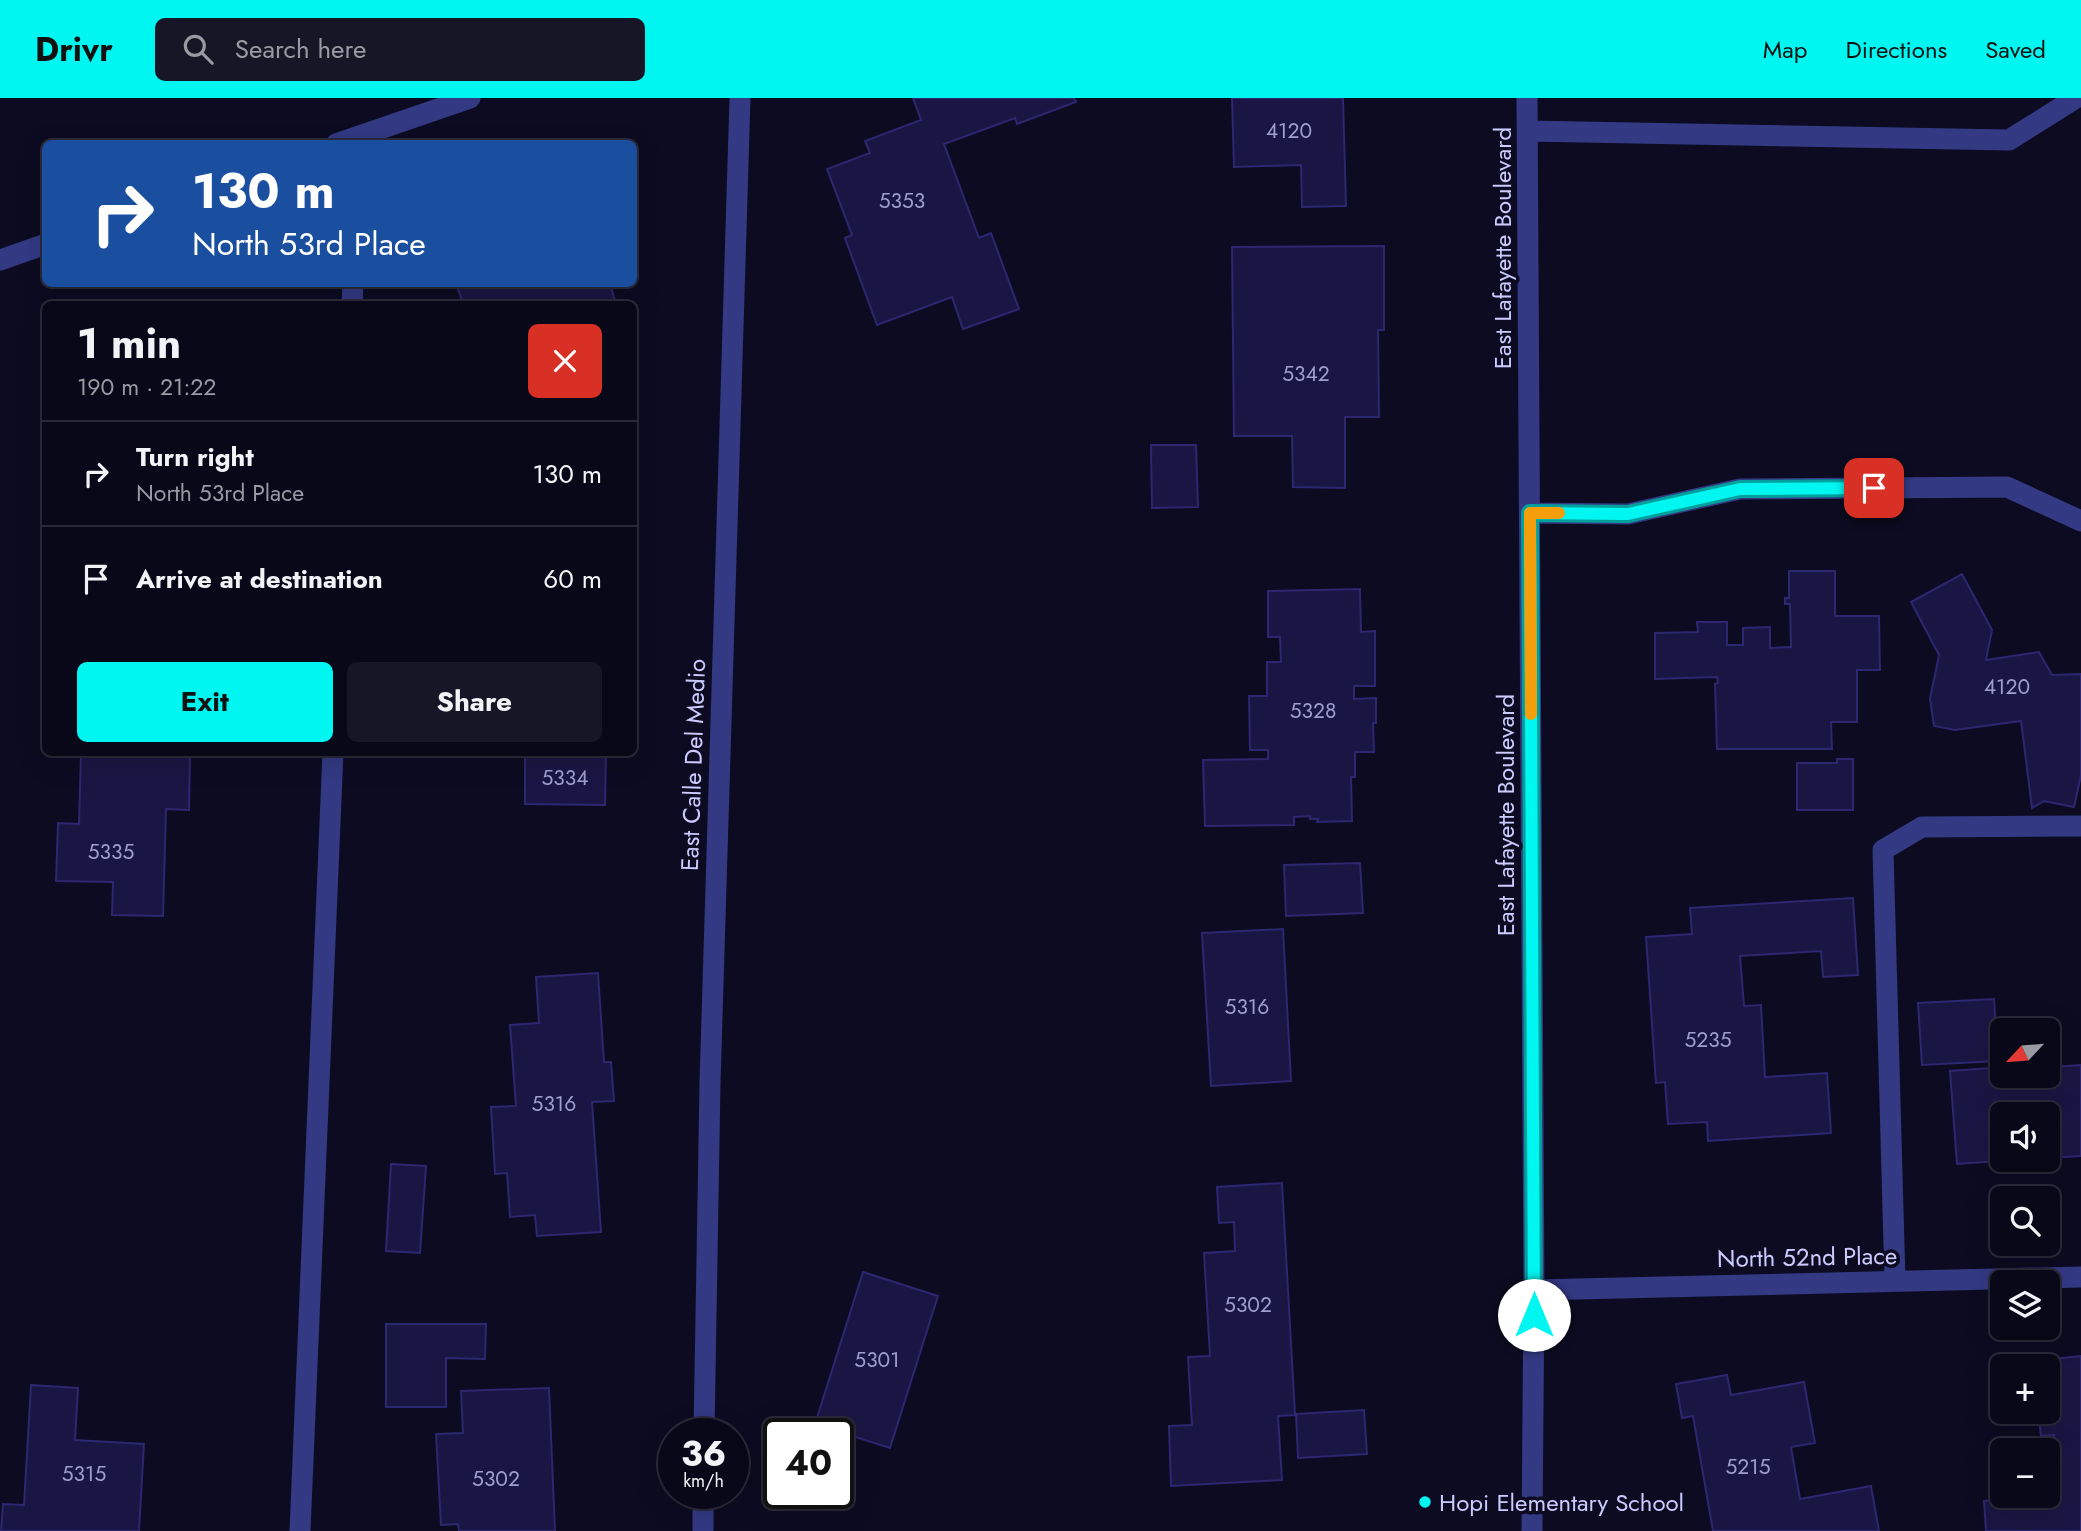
<!DOCTYPE html>
<meta charset="utf-8">
<style>
:root{--surface:#090819;--page:#171626;--text:#f1f3f6;--muted:#999aa2;--line:#292938;--accent:#00f6f1}
body{margin:0;font-family:Jost,sans-serif;background:var(--page);color:var(--text);height:100vh;display:flex;flex-direction:column;font-size:26px;white-space:nowrap}
*{box-sizing:border-box;margin:0}
p{font-size:23px;color:var(--muted)}
.icon{flex:none;width:38px;height:38px;fill:none;stroke:currentColor;stroke-width:2;stroke-linecap:round;stroke-linejoin:round}
.map{position:relative;flex:1;overflow:hidden}
.side{position:absolute;left:42px;top:203px;width:595px;height:455px;display:flex;flex-direction:column;background:var(--surface);border-radius:10px;box-shadow:0 7px 28px #0002,0 0 0 2px var(--line)}
.side>*{flex:none}
.guide{position:absolute;left:42px;top:42px;width:595px;height:147px;border-radius:10px;box-shadow:0 7px 28px #0002,0 0 0 2px var(--line);background:#1a4fa0;color:#fff;overflow:hidden}
.needle{width:46px;rotate:244deg}
.fabs{position:absolute;left:1990px;top:920px;display:grid;gap:14px}
.fabs a{display:grid;place-items:center;width:70px;height:70px;border-radius:10px;background:var(--surface);box-shadow:0 7px 28px #0002,0 0 0 2px var(--line);font-size:35px}
.speed{position:absolute;left:658px;top:1320px;display:flex;gap:14px;font-size:35px;font-weight:700;text-align:center}
.speed>*{display:grid;place-content:center;width:91px;height:91px;border-radius:50%;background:var(--surface);box-shadow:0 7px 28px #0002,0 0 0 2px var(--line);line-height:1}
.speed small{font-size:18px;font-weight:400}
.speed .limit{border:4px solid #111;border-radius:10px;background:#fff;color:#111}
.pin{position:absolute;display:grid;place-items:center;width:60px;height:60px;color:#fff;margin:-30px;border-radius:14px;box-shadow:0 4px 10px #0006}
.me{position:absolute;width:77px;margin:-38px;rotate:0deg;stroke-linejoin:round;filter:drop-shadow(0 0 5px #0008)}
.turn{display:flex;align-items:center;gap:24px;height:147px;padding:0 35px;font-size:32px}
.turn .icon{width:91px;height:91px;stroke-width:2.5}
.turn b{display:block;font-size:49px;line-height:60px}
.round{display:grid;place-items:center;flex:none;width:74px;height:74px;border-radius:10px;background:var(--page)}
.overview{display:flex;align-items:center;justify-content:space-between;height:119px;padding:0 35px}
h1{font-size:42px;font-weight:700;line-height:52px}
.primary-button{display:flex;gap:14px;margin-top:auto;padding:14px 35px}
.primary-button a{flex:1;height:80px;border-radius:10px;background:var(--accent);color:#111;font-size:28px;font-weight:700;line-height:80px;text-align:center}
.primary-button a+a{background:var(--page);color:var(--text)}
ul{padding:0;list-style:none}
li{display:flex;align-items:center;gap:21px;height:105px;padding:0 35px;border-top:2px solid var(--line)}
li div{flex:1}
li b{display:block;font-size:26px}
li em{font-style:normal}
header{display:flex;align-items:center;gap:42px;box-sizing:border-box;height:98px;padding:0 35px;background:var(--accent);color:#111}
header strong{font-size:33px}
nav{display:flex;gap:38px;margin-inline-start:auto;font-size:24px}
.search{width:490px;height:63px;background:var(--page);display:flex;align-items:center;gap:18px;box-sizing:border-box;padding:0 24px;border-radius:10px;color:var(--muted);font-size:26px}
.map>svg:first-child{display:block}
.building{fill:#1a1643;stroke:#2c2771;stroke-width:2}
.lines{fill:none;stroke-linecap:round;stroke-linejoin:round}
.minor{stroke:#333983;stroke-width:21}
.route-casing{stroke:#00a09d;stroke-width:18}
.route{stroke:#00f6f1;stroke-width:12}
.slow{stroke:#f59e0b;stroke-width:12}
.poi-dot{fill:#00f6f1;stroke:#0c0b21;stroke-width:2.5}
.labels{text-anchor:middle;dominant-baseline:central;stroke-width:7;stroke-linejoin:round;paint-order:stroke}
.number-label{font-size:21px;fill:#9f9ed0}
.street-label{font-size:24px;fill:#cbcbff;stroke:#0c0b21}
.poi-label{font-size:24px;fill:#cbcbff;stroke:#0c0b21;text-anchor:start}
</style>
<header>
<strong>Drivr</strong>
<div class="search"><svg class="icon" aria-label="search" viewBox="0 0 24 24"><circle cx="10" cy="10" r="6"/><path d="M15 15l6 6"/></svg>Search here</div>
<nav><a>Map</a><a>Directions</a><a>Saved</a></nav>
</header>
<div class="map">
<svg width="2081" height="1433" viewBox="0 0 2081 1433">
<rect width="100%" height="100%" fill="#0c0b21"/>
<path class="building" d="M 913,0 L 1074,0 L 1076,4 L 1017,26 L 1015,20 L 944,46 L 979,140 L 991,135 L 1019,211 L 963,231 L 952,199 L 877,227 L 845,140 L 852,137 L 827,71 L 870,55 L 865,43 L 921,22 Z
M 1232,0 L 1343,0 L 1346,108 L 1302,109 L 1301,67 L 1234,69 Z
M 1384,148 L 1384,232 L 1378,232 L 1379,319 L 1345,319 L 1345,390 L 1293,389 L 1292,338 L 1234,338 L 1232,149 Z
M 456,186 L 610,186 L 616,206 L 458,206 L 463,205 Z
M 170,202 L 213,206 L 169,206 Z
M 1151,347 L 1196,347 L 1198,409 L 1152,410 Z
M 1789,473 L 1835,473 L 1835,518 L 1879,518 L 1880,572 L 1857,572 L 1857,624 L 1831,624 L 1832,651 L 1717,651 L 1715,586 L 1718,585 L 1717,579 L 1655,581 L 1655,535 L 1698,534 L 1697,524 L 1727,524 L 1727,547 L 1743,547 L 1743,530 L 1770,529 L 1770,550 L 1791,549 L 1790,506 L 1785,506 L 1785,500 L 1789,500 Z
M 1962,476 L 1992,532 L 1986,562 L 2039,554 L 2052,577 L 2081,576 L 2081,677 L 2074,709 L 2044,703 L 2032,710 L 2021,623 L 1955,632 L 1934,628 L 1930,601 L 1939,557 L 1911,504 Z
M 1360,491 L 1361,534 L 1375,533 L 1375,588 L 1354,588 L 1354,601 L 1376,600 L 1376,625 L 1373,625 L 1374,654 L 1355,654 L 1355,679 L 1351,679 L 1352,723 L 1317,724 L 1318,721 L 1310,721 L 1310,718 L 1294,719 L 1294,727 L 1205,728 L 1203,662 L 1268,661 L 1268,652 L 1250,652 L 1249,598 L 1267,598 L 1267,564 L 1281,564 L 1280,539 L 1268,539 L 1268,493 Z
M 81,654 L 190,654 L 189,712 L 166,711 L 163,818 L 112,817 L 113,784 L 56,783 L 58,725 L 79,726 Z
M 525,654 L 606,654 L 605,707 L 525,706 Z
M 1837,661 L 1853,661 L 1853,712 L 1797,712 L 1797,665 L 1837,665 Z
M 1360,765 L 1363,815 L 1286,818 L 1284,767 Z
M 1853,800 L 1858,877 L 1823,879 L 1821,853 L 1740,858 L 1744,908 L 1761,907 L 1765,979 L 1827,975 L 1831,1035 L 1708,1043 L 1707,1024 L 1668,1026 L 1665,984 L 1656,985 L 1646,839 L 1692,836 L 1690,810 Z
M 1283,831 L 1291,983 L 1211,988 L 1202,835 Z
M 598,875 L 604,964 L 611,964 L 614,1003 L 592,1004 L 601,1134 L 537,1138 L 535,1117 L 510,1119 L 507,1075 L 495,1076 L 491,1009 L 516,1008 L 510,927 L 539,925 L 536,879 Z
M 1994,901 L 1998,963 L 1922,967 L 1918,905 Z
M 2081,967 L 2081,1058 L 2048,1060 L 2048,1017 L 2002,1017 L 2002,1062 L 2015,1062 L 1957,1066 L 1950,973 L 1991,970 L 1993,987 L 2053,983 L 2053,969 Z
M 391,1066 L 426,1068 L 420,1155 L 386,1153 Z
M 1282,1085 L 1295,1317 L 1278,1318 L 1282,1382 L 1171,1388 L 1169,1328 L 1192,1327 L 1188,1259 L 1210,1258 L 1204,1155 L 1235,1153 L 1234,1124 L 1219,1125 L 1217,1089 Z
M 863,1174 L 938,1198 L 890,1350 L 815,1326 Z
M 386,1226 L 486,1226 L 485,1261 L 446,1260 L 446,1309 L 386,1309 Z
M 2081,1258 L 2081,1433 L 1986,1433 L 1984,1403 L 2059,1397 L 2054,1337 L 2041,1338 L 2038,1314 L 2048,1314 L 2048,1299 L 2056,1299 L 2053,1261 Z
M 1727,1277 L 1731,1297 L 1804,1284 L 1815,1345 L 1791,1349 L 1800,1401 L 1871,1388 L 1879,1433 L 1713,1433 L 1693,1318 L 1682,1320 L 1676,1286 Z
M 31,1287 L 78,1290 L 75,1342 L 144,1346 L 139,1433 L 1,1433 L 3,1406 L 24,1407 Z
M 549,1290 L 555,1433 L 459,1433 L 458,1426 L 441,1427 L 436,1336 L 463,1335 L 461,1293 Z
M 1364,1312 L 1367,1356 L 1298,1360 L 1296,1316 Z"/>
<g class="lines">
<path class="minor" d="M 1527,0 L 1534,1192 L 1532,1433
M 1528,33 L 2009,42 L 2076,0
M 336,46 L 470,0
M 0,162 L 46,146
M 352,206 L 353,186
M 1530,415 L 1628,416 L 1740,391 L 2007,389 L 2081,423
M 1895,1183 L 1883,752 L 1922,729 L 2081,728
M 1534,1192 L 2081,1179
M 704,1335 L 710,985 L 740,0
M 300,1433 L 333,654
M 703,1433 L 703,1395"/>
</g>
<g class="lines">
<defs>
<path id="route" d="M 1534,1217 L 1530,415 L 1628,416 L 1740,391 L 1874,390"/>
</defs>
<use href="#route" class="route-casing"/>
<use href="#route" class="route"/>
<path class="slow" d="M 1531,616 L 1530,415 L 1559,415"/>
</g>
<circle class="poi-dot" cx="1425" cy="1404" r="7"/>
<g class="labels">
<g class="number-label">
<text x="1289" y="33">4120</text>
<text x="902" y="103">5353</text>
<text x="1306" y="276">5342</text>
<text x="2007" y="589">4120</text>
<text x="1313" y="613">5328</text>
<text x="565" y="680">5334</text>
<text x="111" y="754">5335</text>
<text x="1247" y="909">5316</text>
<text x="1708" y="942">5235</text>
<text x="554" y="1006">5316</text>
<text x="1248" y="1207">5302</text>
<text x="877" y="1262">5301</text>
<text x="1748" y="1369">5215</text>
<text x="84" y="1376">5315</text>
<text x="496" y="1381">5302</text>
</g>
<g class="street-label">
<text transform="translate(1502 150) rotate(-90)">East Lafayette Boulevard</text>
<text transform="translate(693 667) rotate(-88)">East Calle Del Medio</text>
<text transform="translate(1505 717) rotate(-90)">East Lafayette Boulevard</text>
<text transform="translate(1807 1159) rotate(-1)">North 52nd Place</text>
</g>
<g class="poi-label">
<text x="1439" y="1404">Hopi Elementary School</text>
</g>
</g>
</svg>
<div class="fabs">
<a><svg class="needle" viewBox="-14 -14 28 28"><path d="M0-13l5 13h-10z" fill="#e53935"/><path d="M0 13l5-13h-10z" fill="#999aa2"/></svg></a>
<a><svg class="icon" aria-label="sound" viewBox="0 0 24 24"><path d="M4 9h4l5-4v14l-5-4H4zM17 9q2 3 0 6"/></svg></a>
<a><svg class="icon" aria-label="search" viewBox="0 0 24 24"><circle cx="10" cy="10" r="6"/><path d="M15 15l6 6"/></svg></a>
<a><svg class="icon" aria-label="layers" viewBox="0 0 24 24"><path d="M12 4l9 5-9 5-9-5zM3 14l9 5 9-5"/></svg></a>
<a>+</a>
<a>−</a>
</div>
<div class="speed"><div>36<small>km/h</small></div><div class="limit">40</div></div>
<div class="pin" style="left:1874px;top:390px;background:#d93025"><svg class="icon" aria-label="arrive" viewBox="0 0 24 24"><path d="M6 21V4h12l-3 4 3 4H6"/></svg></div>
<svg class="me" style="left:1534px;top:1217px" viewBox="-20 -20 40 40"><circle r="19" fill="#fff"/><path d="M0-13L10 11 0 6-10 11z" fill="#00f6f1"/></svg>
<div class="guide">
<div class="turn"><svg class="icon" aria-label="right" viewBox="0 0 24 24"><path d="M7 20v-9h11M14 6l5 5-5 5"/></svg><div><b>130 m</b>North 53rd Place</div></div>
</div>
<section class="side">
<div class="overview"><div><h1>1 min</h1><p>190 m · 21:22</p></div><a class="round" style="background:#d93025;color:#fff"><svg class="icon" aria-label="close" viewBox="0 0 24 24"><path d="M6 6l12 12M18 6L6 18"/></svg></a></div>
<ul>
<li><svg class="icon" aria-label="right" viewBox="0 0 24 24"><path d="M7 20v-9h11M14 6l5 5-5 5"/></svg><div><b>Turn right</b><p>North 53rd Place</p></div><em>130 m</em></li>
<li><svg class="icon" aria-label="arrive" viewBox="0 0 24 24"><path d="M6 21V4h12l-3 4 3 4H6"/></svg><div><b>Arrive at destination</b></div><em>60 m</em></li>
</ul>
<div class="primary-button"><a>Exit</a><a>Share</a></div>
</section>
</div>
